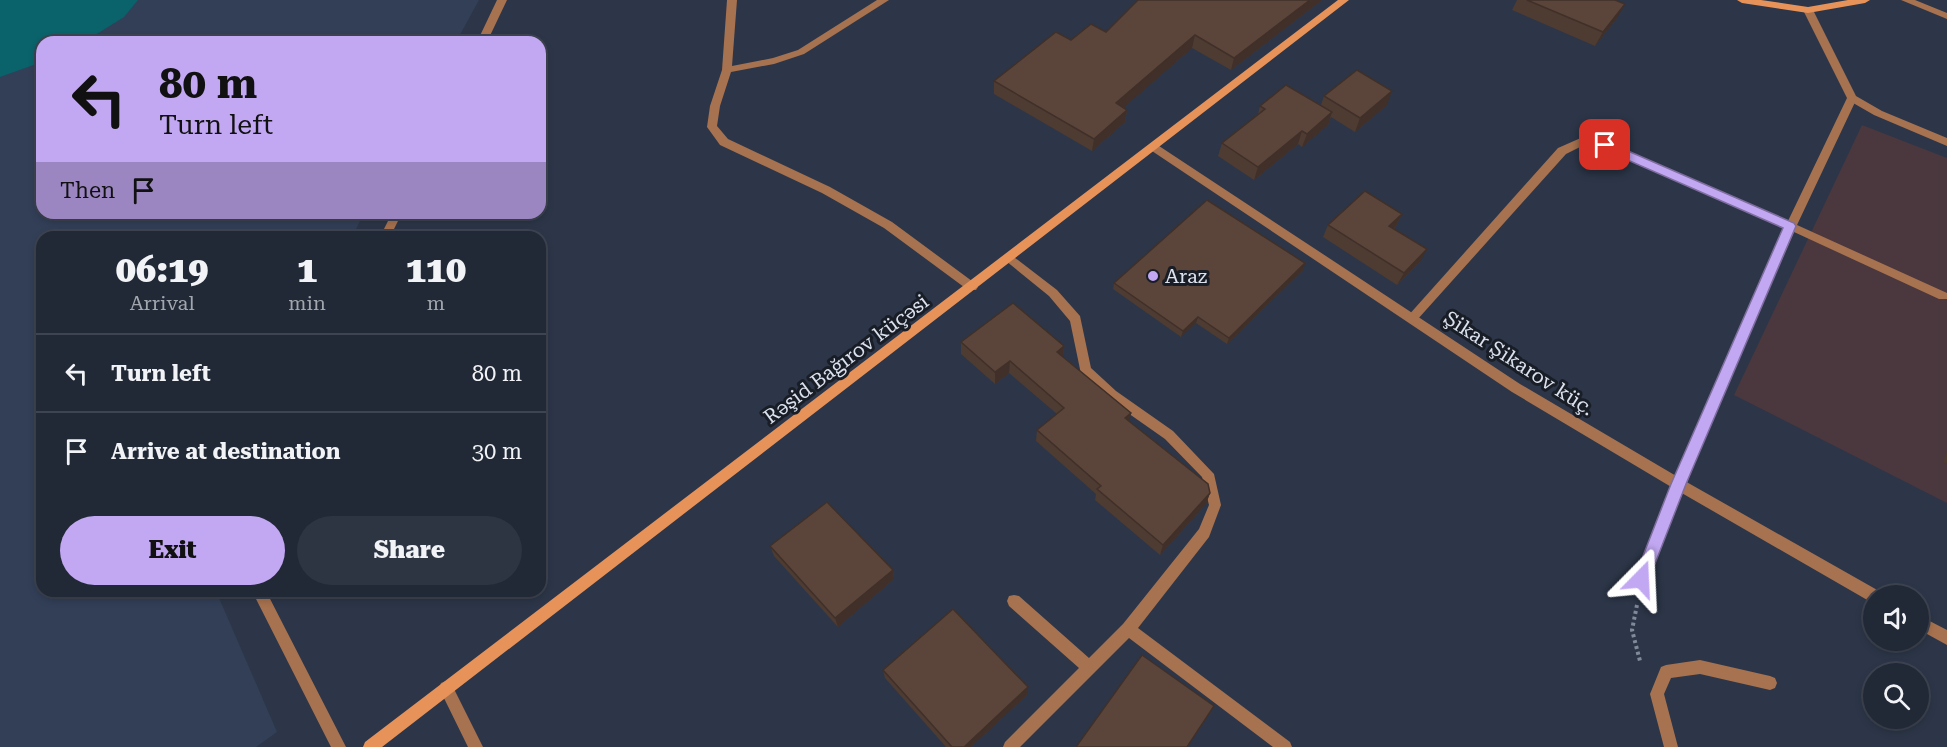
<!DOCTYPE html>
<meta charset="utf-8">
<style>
:root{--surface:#212836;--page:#2d3442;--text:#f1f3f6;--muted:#a2a6ad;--line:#3e4451;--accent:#c2a8f3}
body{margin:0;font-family:"Roboto Serif",serif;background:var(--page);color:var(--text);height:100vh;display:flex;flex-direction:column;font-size:22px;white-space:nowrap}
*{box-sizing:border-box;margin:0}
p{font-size:20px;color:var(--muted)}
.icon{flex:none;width:33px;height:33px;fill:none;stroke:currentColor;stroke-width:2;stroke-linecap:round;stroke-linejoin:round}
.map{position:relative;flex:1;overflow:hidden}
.panel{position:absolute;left:36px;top:231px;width:510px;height:366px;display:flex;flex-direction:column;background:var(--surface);border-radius:18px;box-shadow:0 3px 9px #0003,0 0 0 2px var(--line)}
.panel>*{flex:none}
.banner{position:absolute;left:36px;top:36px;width:510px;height:183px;border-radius:18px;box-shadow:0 3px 9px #0003,0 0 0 2px var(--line);background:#c2a8f3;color:#111;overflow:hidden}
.buttons{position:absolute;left:1863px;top:585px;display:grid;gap:12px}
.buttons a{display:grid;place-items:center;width:66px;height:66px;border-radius:50%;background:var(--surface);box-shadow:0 3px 9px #0003,0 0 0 2px var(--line);font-size:30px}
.pin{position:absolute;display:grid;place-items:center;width:51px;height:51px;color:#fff;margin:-26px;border-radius:12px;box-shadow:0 3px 9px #0006}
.me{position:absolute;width:66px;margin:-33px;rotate:21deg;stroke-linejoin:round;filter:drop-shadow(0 0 4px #0008)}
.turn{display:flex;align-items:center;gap:21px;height:126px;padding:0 24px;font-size:27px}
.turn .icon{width:78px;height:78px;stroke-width:2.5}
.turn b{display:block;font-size:42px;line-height:51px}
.then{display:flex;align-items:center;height:57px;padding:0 24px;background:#0003;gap:12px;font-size:22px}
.eta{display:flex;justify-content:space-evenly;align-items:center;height:102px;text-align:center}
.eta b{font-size:36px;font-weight:800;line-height:42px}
.button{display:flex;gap:12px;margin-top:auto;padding:12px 24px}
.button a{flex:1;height:69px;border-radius:36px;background:var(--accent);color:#111;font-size:24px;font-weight:800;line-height:69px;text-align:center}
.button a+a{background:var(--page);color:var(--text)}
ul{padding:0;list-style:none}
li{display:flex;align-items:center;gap:18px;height:78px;padding:0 24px;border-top:2px solid var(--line)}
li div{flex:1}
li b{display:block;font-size:22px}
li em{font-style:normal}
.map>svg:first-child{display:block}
.built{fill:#323f57}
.education{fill:#4b373e}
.water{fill:#0a626b}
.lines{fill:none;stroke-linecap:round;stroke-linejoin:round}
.path{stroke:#818a99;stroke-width:4;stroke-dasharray:3 3;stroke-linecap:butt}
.lane{fill:#a7724f;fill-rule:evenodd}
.street{fill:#a7724f;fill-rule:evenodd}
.secondary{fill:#e79259;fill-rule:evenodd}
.wall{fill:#4e3b32}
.shaded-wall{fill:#403029}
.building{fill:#5b453a;stroke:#403029;stroke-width:1.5}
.route{fill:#c2a8f3;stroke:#7e6d9e;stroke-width:1.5}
.poi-dot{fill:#c2a8f3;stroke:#191d26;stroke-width:2}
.labels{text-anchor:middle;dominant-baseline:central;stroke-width:6;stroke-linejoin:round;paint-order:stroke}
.poi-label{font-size:20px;fill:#dbe2ee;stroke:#191d26;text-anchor:start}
.street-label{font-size:20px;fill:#dbe2ee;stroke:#191d26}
</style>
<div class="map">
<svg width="1947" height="747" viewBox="0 0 1947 747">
<rect width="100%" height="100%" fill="#2c3648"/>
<path class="built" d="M 0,0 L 479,0 L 456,42 L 42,42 L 42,213 L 364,213 L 352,237 L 42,237 L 42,591 L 216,591 L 277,732 L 256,747 L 0,747 Z"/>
<path class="education" d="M 1862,125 L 1947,158 L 1947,503 L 1734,395 Z"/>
<path class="water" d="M 0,0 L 138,0 L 124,17 L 84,42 L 42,42 L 42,62 L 0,77 Z"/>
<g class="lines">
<path class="path" d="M 1637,605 L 1632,630 L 1640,661"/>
<path class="lane" d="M 1852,95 L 1857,98 L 1797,225 L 1947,293 L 1947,299 L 1939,299 L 1794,232 L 1722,397 L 1646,583 L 1641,585 L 1636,583 L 1634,579 L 1709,397 L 1785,228 L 1602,148 L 1584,145 L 1566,154 L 1417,320 L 1409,320 L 1407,317 L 1558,148 L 1583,137 L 1608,142 L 1788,221 L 1847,98 Z
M 1700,660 L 1770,676 L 1775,678 L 1777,683 L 1775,688 L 1770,690 L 1700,674 L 1671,678 L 1664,694 L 1678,747 L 1664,747 L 1650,694 L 1661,667 L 1666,665 Z"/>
<path class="street" d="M 497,0 L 507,0 L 487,42 L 477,42 Z
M 727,0 L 737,0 L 732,66 L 773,58 L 798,50 L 877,0 L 889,0 L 804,54 L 774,64 L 731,72 L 720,106 L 717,126 L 728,139 L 830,187 L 892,222 L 976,284 L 978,287 L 976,290 L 968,290 L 884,228 L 822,193 L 720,145 L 707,127 L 710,106 L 722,70 Z
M 1901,0 L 1915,0 L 1947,13 L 1947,19 Z
M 1808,7 L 1813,10 L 1856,96 L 1882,111 L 1947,138 L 1947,146 L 1874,115 L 1848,100 L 1803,10 Z
M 1153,142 L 1520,384 L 1683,480 L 1879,591 L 1881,596 L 1874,596 L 1874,602 L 1869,601 L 1673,488 L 1512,392 L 1149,149 L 1148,146 Z
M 392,213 L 402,213 L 390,237 L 380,237 Z
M 1010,254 L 1057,290 L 1080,316 L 1091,368 L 1116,391 L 1173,431 L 1214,474 L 1221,505 L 1209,537 L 1138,628 L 1290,742 L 1292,747 L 1273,747 L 1129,638 L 1020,747 L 1003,747 L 1005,742 L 1079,668 L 1009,606 L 1007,601 L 1009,596 L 1014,595 L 1019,596 L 1089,658 L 1123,624 L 1199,529 L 1209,505 L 1202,477 L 1165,439 L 1108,399 L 1081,374 L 1070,321 L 1049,296 L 1006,261 L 1004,258 Z
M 252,591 L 266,591 L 346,747 L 331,747 Z
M 1918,615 L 1947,630 L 1947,645 L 1918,629 Z
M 446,681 L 451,683 L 483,747 L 468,747 L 439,688 L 441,683 Z"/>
<path class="secondary" d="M 1338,0 L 1349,0 L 382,747 L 363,747 L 365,742 Z
M 1737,0 L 1761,0 L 1808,7 L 1848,0 L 1870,0 L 1865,3 L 1808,13 L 1742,3 Z"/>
</g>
<path class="wall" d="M 1138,0 L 1322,0 L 1231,70 L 1192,48 L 1123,108 L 1127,110 L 1125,122 L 1092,151 L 994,94 L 994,81 L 1071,40 L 1106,32 Z
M 1517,0 L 1615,0 L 1617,18 L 1595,46 L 1512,10 Z
M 1324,96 L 1387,105 L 1355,132 L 1331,117 L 1328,125 L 1302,147 L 1298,144 L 1254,180 L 1218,156 L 1222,143 L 1258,114 L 1260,106 L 1321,105 Z
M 1402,214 L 1396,226 L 1394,229 L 1420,262 L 1397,285 L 1323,237 L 1328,225 Z
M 1305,263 L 1303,270 L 1227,344 L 1196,323 L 1181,337 L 1113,289 L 1114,283 Z
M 961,342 L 1064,346 L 1063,357 L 1131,413 L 1129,422 L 1210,493 L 1206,504 L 1160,555 L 1095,500 L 1096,494 L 1036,441 L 1037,430 L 1057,414 L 1009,373 L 995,384 L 961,354 Z
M 1947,451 L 1947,464 L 1943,462 Z
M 770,546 L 893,570 L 894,579 L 838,627 L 774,556 Z
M 883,670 L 1027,695 L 971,747 L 946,747 L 885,678 Z"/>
<path class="shaded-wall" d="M 1310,0 L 1322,0 L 1231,70 L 1234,58 Z
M 1625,4 L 1617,18 L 1595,46 L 1603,32 Z
M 1195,35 L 1192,48 L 1114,116 L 1116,103 Z
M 1392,91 L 1387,105 L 1355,132 L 1360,118 Z
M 1127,110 L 1125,122 L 1092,151 L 1094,139 Z
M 1332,112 L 1328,125 L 1302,147 L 1307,134 Z
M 1302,131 L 1298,144 L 1254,180 L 1258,167 Z
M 1402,214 L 1396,226 L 1383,239 L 1389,226 Z
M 1427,249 L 1420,262 L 1397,285 L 1404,273 Z
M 1305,263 L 1303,270 L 1227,344 L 1229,338 Z
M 1198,317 L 1196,323 L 1181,337 L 1183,331 Z
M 1064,346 L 1063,358 L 1057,352 Z
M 1010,361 L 1009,373 L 995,384 L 995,372 Z
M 1131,413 L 1129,424 L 1125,418 Z
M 1210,493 L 1206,504 L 1160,555 L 1163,545 Z
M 893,570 L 894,579 L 838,627 L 835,618 Z
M 1028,687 L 1027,695 L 971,747 L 964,747 Z"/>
<path class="building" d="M 1138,0 L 1310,0 L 1234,58 L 1195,35 L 1116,103 L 1127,110 L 1094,139 L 994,81 L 1056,32 L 1071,40 L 1091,24 L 1106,32 Z
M 1527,0 L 1615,0 L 1625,4 L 1603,32 Z
M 1357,70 L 1392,91 L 1360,118 L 1324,96 Z
M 1286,85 L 1332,112 L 1307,134 L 1302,131 L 1258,167 L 1222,143 L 1265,109 L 1260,106 Z
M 1365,191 L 1402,214 L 1389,226 L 1427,249 L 1404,273 L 1328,225 Z
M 1207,200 L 1305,263 L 1229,338 L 1198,317 L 1183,331 L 1114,283 Z
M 1013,303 L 1064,346 L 1057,352 L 1131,413 L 1125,418 L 1208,484 L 1210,493 L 1163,545 L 1097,489 L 1101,486 L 1037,430 L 1064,408 L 1010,361 L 995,372 L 961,342 Z
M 827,502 L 893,570 L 835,618 L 770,546 Z
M 953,609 L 1028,687 L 964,747 L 952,747 L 883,670 Z
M 1142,655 L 1214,706 L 1187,747 L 1076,747 Z"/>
<path class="route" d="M 1605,141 L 1794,223 L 1796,226 L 1686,484 L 1649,579 L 1647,584 L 1641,586 L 1636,584 L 1634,579 L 1671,484 L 1783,228 L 1600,148 L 1599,145 Z"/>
<circle class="poi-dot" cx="1153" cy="276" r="6"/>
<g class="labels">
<g class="poi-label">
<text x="1165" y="276">Araz</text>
</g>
<g class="street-label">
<text transform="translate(846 359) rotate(-37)">Rəşid Bağırov küçəsi</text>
<text transform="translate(1519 363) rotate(33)">Şikar Şikarov küç.</text>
</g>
</g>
</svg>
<div class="buttons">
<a><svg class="icon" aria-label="sound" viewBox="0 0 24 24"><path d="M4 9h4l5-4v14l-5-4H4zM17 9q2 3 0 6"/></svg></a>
<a><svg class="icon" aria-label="search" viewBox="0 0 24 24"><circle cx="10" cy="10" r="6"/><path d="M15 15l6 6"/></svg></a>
</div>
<div class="pin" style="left:1605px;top:145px;background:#d93025"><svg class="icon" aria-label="arrive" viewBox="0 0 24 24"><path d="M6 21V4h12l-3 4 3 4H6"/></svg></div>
<svg class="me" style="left:1641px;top:579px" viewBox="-20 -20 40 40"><path d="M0-17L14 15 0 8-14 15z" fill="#c2a8f3" stroke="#fff" stroke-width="4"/></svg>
<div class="banner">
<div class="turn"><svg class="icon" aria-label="left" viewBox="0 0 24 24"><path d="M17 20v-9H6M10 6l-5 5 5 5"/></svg><div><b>80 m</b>Turn left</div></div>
<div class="then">Then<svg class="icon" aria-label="arrive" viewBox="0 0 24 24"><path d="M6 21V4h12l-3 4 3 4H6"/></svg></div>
</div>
<section class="panel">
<div class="eta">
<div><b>06:19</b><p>Arrival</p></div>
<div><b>1</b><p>min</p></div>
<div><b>110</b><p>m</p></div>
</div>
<ul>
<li><svg class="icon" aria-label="left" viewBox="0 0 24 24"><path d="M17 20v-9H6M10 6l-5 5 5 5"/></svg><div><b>Turn left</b></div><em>80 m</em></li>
<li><svg class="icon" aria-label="arrive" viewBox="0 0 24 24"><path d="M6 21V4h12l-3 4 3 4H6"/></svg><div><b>Arrive at destination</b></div><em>30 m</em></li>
</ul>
<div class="button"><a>Exit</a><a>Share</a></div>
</section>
</div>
